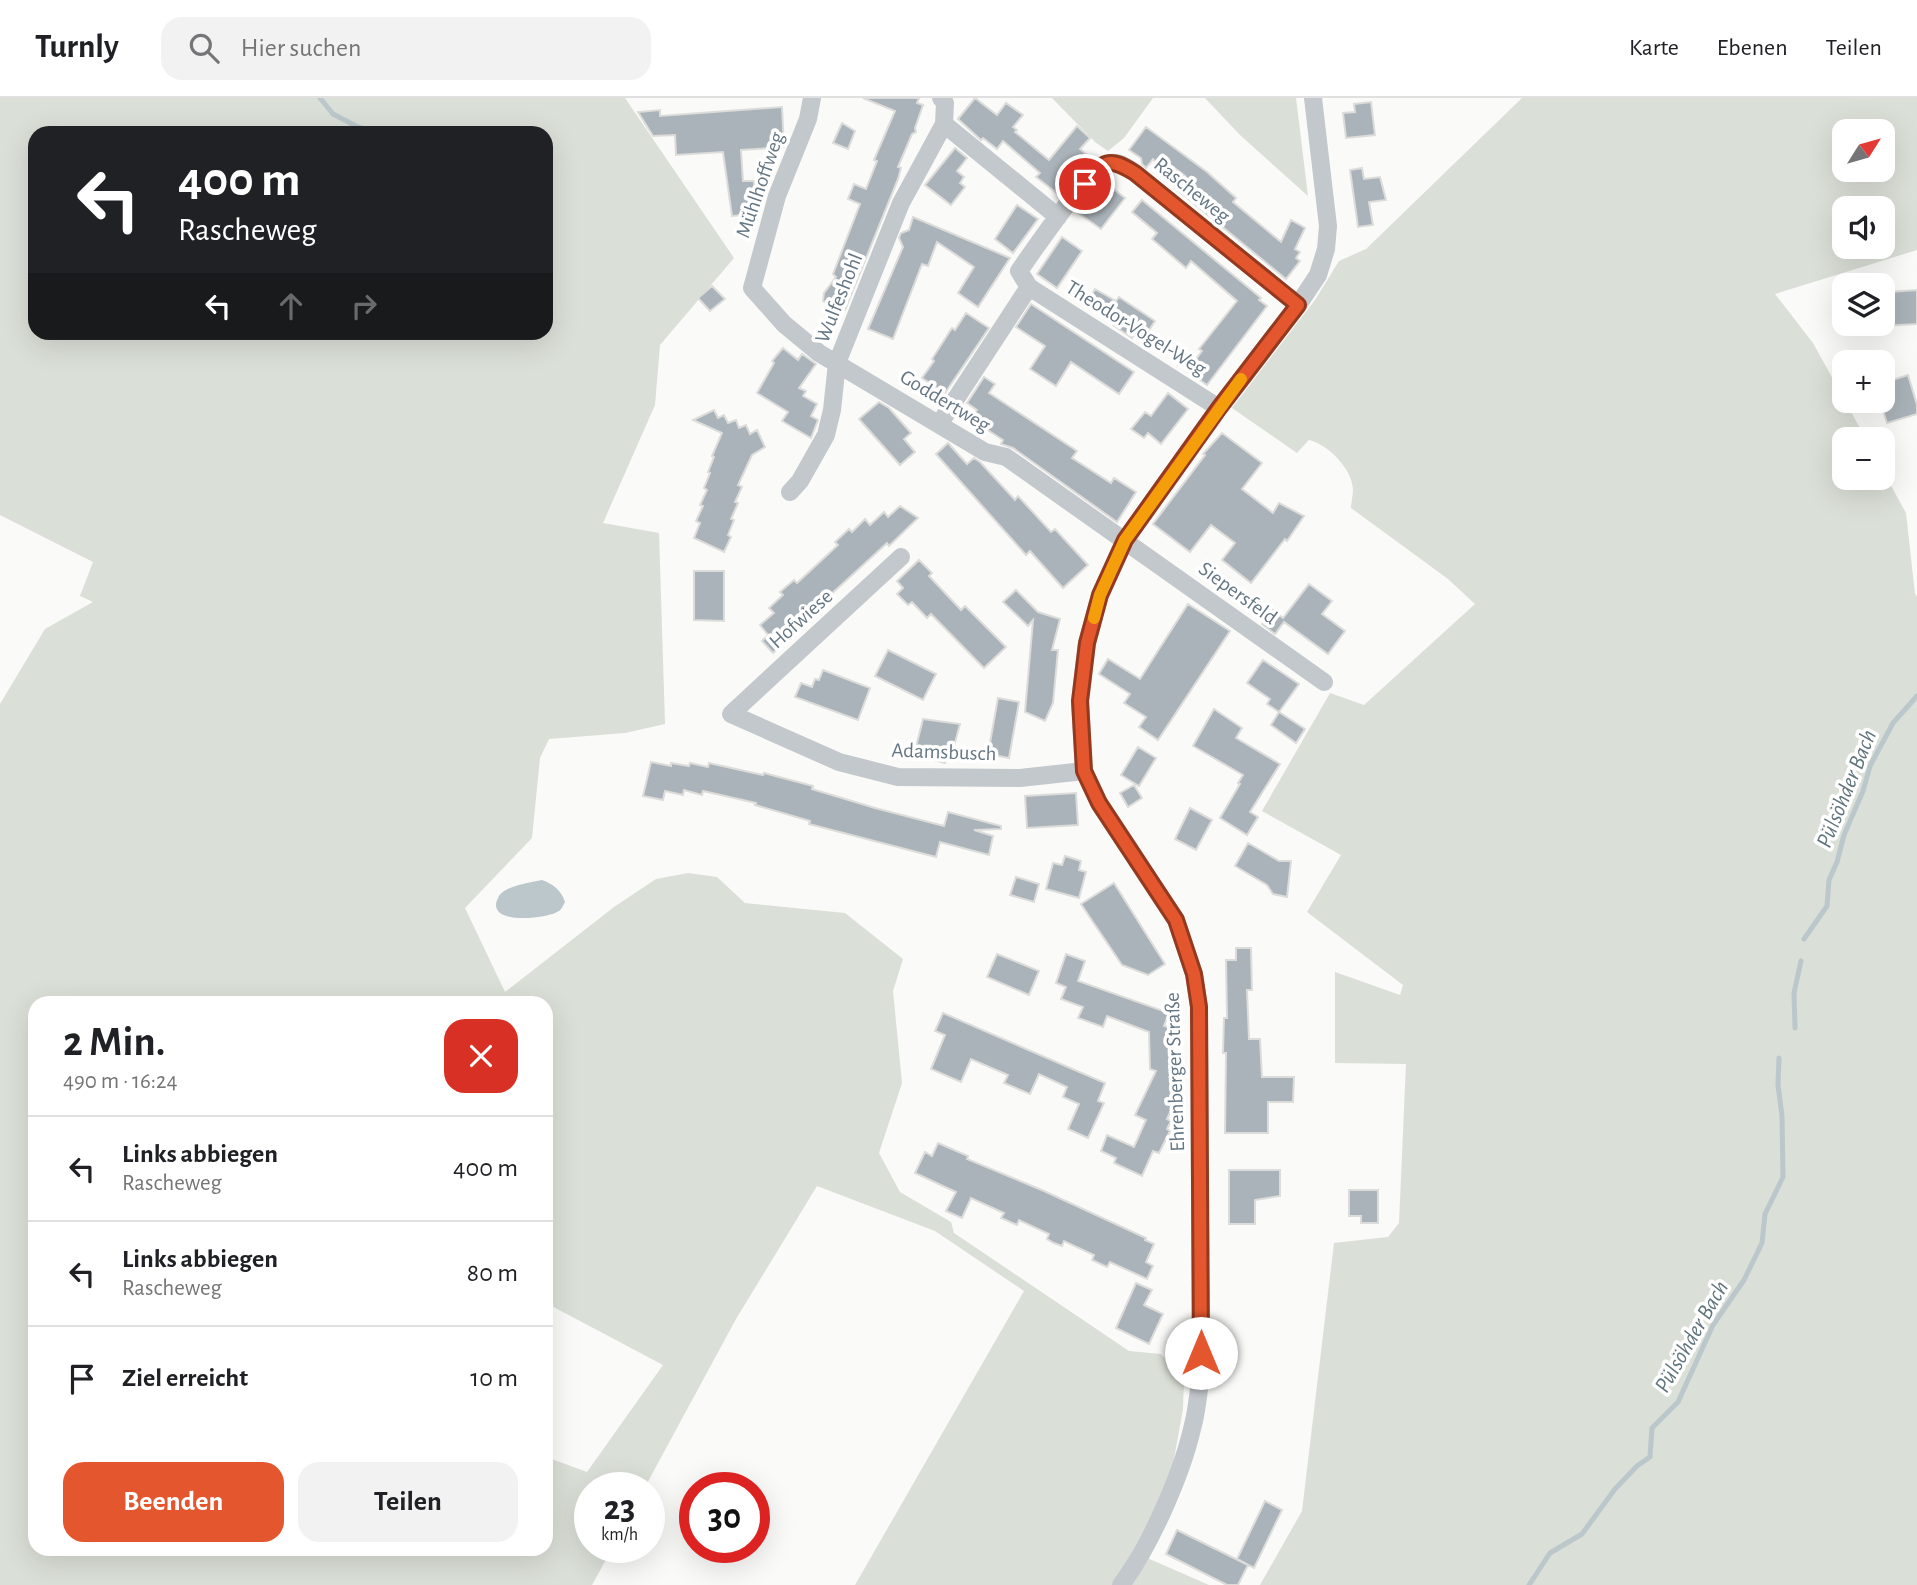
<!DOCTYPE html>
<html lang="de">
<meta charset="utf-8">
<style>
:root{--surface:#fff;--page:#f2f2f2;--text:#202124;--muted:#757577;--line:#e0e0e0;--accent:#e4572e}
body{margin:0;font-family:"Alegreya Sans",sans-serif;background:var(--page);color:var(--text);height:100vh;display:flex;flex-direction:column;font-size:26px;white-space:nowrap}
*{box-sizing:border-box;margin:0}
p{font-size:23px;color:var(--muted)}
.icon{flex:none;width:38px;height:38px;fill:none;stroke:currentColor;stroke-width:2;stroke-linecap:round;stroke-linejoin:round}
.map{position:relative;flex:1;overflow:hidden}
.panel{position:absolute;left:28px;top:898px;width:525px;height:560px;display:flex;flex-direction:column;background:var(--surface);border-radius:21px;box-shadow:0 7px 28px #0002}
.panel>*{flex:none}
.banner{position:absolute;left:28px;top:28px;width:525px;height:214px;border-radius:21px;box-shadow:0 7px 28px #0002;background:#202124;color:#fff;overflow:hidden}
.needle{width:46px;rotate:53deg}
.buttons{position:absolute;left:1832px;top:21px;display:grid;gap:14px}
.buttons a{display:grid;place-items:center;width:63px;height:63px;border-radius:14px;background:var(--surface);box-shadow:0 7px 28px #0002;font-size:35px}
.speed{position:absolute;left:574px;top:1374px;display:flex;gap:14px;font-size:35px;font-weight:700;text-align:center}
.speed>*{display:grid;place-content:center;width:91px;height:91px;border-radius:50%;background:var(--surface);box-shadow:0 7px 28px #0002;line-height:1}
.speed small{font-size:18px;font-weight:400}
.speed .limit{border:10px solid #d22;background:#fff;color:#111}
.pin{position:absolute;display:grid;place-items:center;width:60px;height:60px;color:#fff;margin:-30px;border:4px solid #fff;border-radius:50%;box-shadow:0 2px 7px #0007}
.me{position:absolute;width:77px;margin:-38px;rotate:0deg;stroke-linejoin:round;filter:drop-shadow(0 0 5px #0008)}
.turn{display:flex;align-items:center;gap:24px;height:147px;padding:0 35px;font-size:32px}
.turn .icon{width:91px;height:91px;stroke-width:2.5}
.turn b{display:block;font-size:49px;line-height:60px}
.lanes{display:flex;align-items:center;height:66px;padding:0 35px;background:#0003;justify-content:center;gap:35px;direction:ltr}
.lanes .off{opacity:.35}
.round{display:grid;place-items:center;flex:none;width:74px;height:74px;border-radius:21px;background:var(--page)}
.summary{display:flex;align-items:center;justify-content:space-between;height:119px;padding:0 35px}
h1{font-size:42px;font-weight:700;line-height:52px}
.primary-button{display:flex;gap:14px;margin-top:auto;padding:14px 35px}
.primary-button a{flex:1;height:80px;border-radius:21px;background:var(--accent);color:#fff;font-size:28px;font-weight:700;line-height:80px;text-align:center}
.primary-button a+a{background:var(--page);color:var(--text)}
ul{padding:0;list-style:none}
li{display:flex;align-items:center;gap:21px;height:105px;padding:0 35px;border-top:2px solid var(--line)}
li div{flex:1}
li b{display:block;font-size:26px}
li em{font-style:normal}
header{display:flex;align-items:center;gap:42px;box-sizing:border-box;height:98px;padding:0 35px;background:var(--surface);border-bottom:2px solid var(--line)}
header strong{font-size:33px}
nav{display:flex;gap:38px;margin-inline-start:auto;font-size:24px}
.search{width:490px;height:63px;background:var(--page);display:flex;align-items:center;gap:18px;box-sizing:border-box;padding:0 24px;border-radius:21px;color:var(--muted);font-size:26px}
.map>svg:first-child{display:block}
.green{fill:#dadfd7;fill-rule:evenodd}
.water{fill:#bbc7cb}
.lines{fill:none;stroke-linecap:round;stroke-linejoin:round}
.stream{stroke:#bbc7cb;stroke-width:5}
.building{fill:#aab3b9;stroke:#dcdcda;stroke-width:2}
.minor{stroke:#c3c8cc;stroke-width:18}
.route-casing{stroke:#94391e;stroke-width:18}
.route{stroke:#e4572e;stroke-width:12}
.slow{stroke:#f59e0b;stroke-width:12}
.labels{text-anchor:middle;dominant-baseline:central;stroke-width:7;stroke-linejoin:round;paint-order:stroke}
.street-label{font-size:21px;fill:#657683;stroke:#fff}
.water-label{font-size:23px;font-style:italic;fill:#60757c;stroke:#fff}
</style>
<header>
<strong>Turnly</strong>
<div class="search"><svg class="icon" aria-label="search" viewBox="0 0 24 24"><circle cx="10" cy="10" r="6"/><path d="M15 15l6 6"/></svg>Hier suchen</div>
<nav><a>Karte</a><a>Ebenen</a><a>Teilen</a></nav>
</header>
<div class="map">
<svg width="1917" height="1487" viewBox="0 0 1917 1487">
<rect width="100%" height="100%" fill="#fafaf8"/>
<path class="green" d="M 0,0 L 625,0 L 734,160 L 660,247 L 655,307 L 603,425 L 659,435 L 665,626 L 625,635 L 549,641 L 540,660 L 532,740 L 465,810 L 505,894 L 614,809 L 656,781 L 688,775 L 717,779 L 745,805 L 845,815 L 903,861 L 893,893 L 902,985 L 879,1055 L 900,1094 L 951,1124 L 954,1135 L 1129,1253 L 1161,1256 L 1184,1283 L 1183,1311 L 1170,1383 L 1114,1487 L 855,1487 L 1024,1193 L 935,1133 L 817,1088 L 736,1221 L 645,1389 L 590,1390 L 590,1449 L 613,1449 L 592,1487 L 0,1487 L 0,606 L 45,531 L 93,504 L 80,498 L 93,464 L 0,417 ZM 35,35 L 546,35 L 546,234 L 35,234 ZM 35,905 L 546,905 L 546,1205 L 663,1267 L 587,1374 L 546,1359 L 546,1451 L 35,1451 Z
M 1052,0 L 1153,0 L 1124,40 L 1108,53 L 1095,44 Z
M 1205,0 L 1296,0 L 1308,98 L 1240,37 Z
M 1522,0 L 1917,0 L 1917,152 L 1775,196 L 1813,245 L 1866,341 L 1844,341 L 1844,380 L 1883,380 L 1883,373 L 1906,415 L 1915,496 L 1917,498 L 1917,1487 L 1260,1487 L 1302,1413 L 1334,1145 L 1388,1139 L 1399,1125 L 1406,966 L 1335,965 L 1335,874 L 1400,897 L 1403,887 L 1307,814 L 1341,757 L 1262,713 L 1330,595 L 1364,607 L 1475,506 L 1448,481 L 1351,410 C 1351,404 1353,398 1353,392 C 1353,372 1328,346 1309,342 L 1297,355 L 1232,310 L 1315,202 L 1339,163 L 1366,151 ZM 1844,33 L 1883,33 L 1883,72 L 1844,72 ZM 1844,110 L 1883,110 L 1883,149 L 1844,149 Z
M 1145,1459 L 1209,1487 L 1124,1487 Z"/>
<path class="water" d="M 542,782 C 553,786 561,792 565,804 C 563,807 562,811 559,813 C 548,821 484,828 498,800 C 500,795 505,792 510,790 C 520,786 532,784 542,782 Z"/>
<g class="lines">
<path class="stream" d="M 320,0 L 333,16 L 356,28 L 376,35
M 1804,841 L 1827,808 L 1829,782 L 1837,764 L 1844,737 L 1863,693 L 1870,668 L 1893,625 L 1917,598
M 1795,930 L 1794,895 L 1801,863
M 1529,1487 L 1550,1455 L 1582,1436 L 1615,1391 L 1637,1368 L 1650,1359 L 1652,1330 L 1678,1304 L 1713,1227 L 1744,1182 L 1762,1145 L 1765,1116 L 1783,1079 L 1782,1018 L 1778,987 L 1779,960"/>
</g>
<path class="building" d="M 863,0 L 919,0 L 917,5 L 923,7 L 915,30 L 916,34 L 912,36 L 898,69 L 901,70 L 898,81 L 845,212 L 823,203 L 824,195 L 836,179 L 833,176 L 860,106 L 848,101 L 854,86 L 866,91 L 877,63 L 874,62 L 895,13 Z
M 975,0 L 997,17 L 1006,5 L 1023,17 L 1013,29 L 1017,32 L 1015,34 L 1049,62 L 1077,28 L 1090,40 L 1080,51 L 1088,58 L 1058,96 L 1036,79 L 1040,75 L 1003,43 L 997,51 L 983,40 L 981,42 L 958,21 Z
M 1371,4 L 1375,37 L 1346,40 L 1343,15 L 1355,14 L 1354,6 Z
M 782,9 L 784,49 L 741,52 L 743,83 L 754,83 L 756,116 L 732,118 L 723,54 L 676,57 L 675,37 L 653,38 L 638,14 L 660,12 L 660,18 Z
M 842,25 L 855,33 L 848,51 L 833,45 Z
M 1146,29 L 1207,74 L 1236,100 L 1233,104 L 1281,144 L 1291,122 L 1305,130 L 1295,151 L 1300,154 L 1296,160 L 1300,163 L 1286,181 L 1175,90 L 1185,78 L 1160,59 L 1156,64 L 1153,61 L 1146,70 L 1142,66 L 1141,60 L 1129,52 Z
M 955,50 L 967,60 L 957,73 L 964,79 L 960,85 L 965,89 L 951,107 L 925,87 Z
M 1362,70 L 1364,81 L 1380,79 L 1386,102 L 1369,104 L 1373,127 L 1358,129 L 1350,72 Z
M 1103,83 L 1125,100 L 1101,131 L 1078,115 L 1087,109 L 1100,93 Z
M 1142,102 L 1261,200 L 1259,202 L 1267,208 L 1207,287 L 1187,273 L 1202,253 L 1199,251 L 1237,203 L 1191,163 L 1186,170 L 1152,141 L 1157,135 L 1132,114 Z
M 1017,107 L 1038,121 L 1013,155 L 995,141 Z
M 913,119 L 1010,160 L 978,209 L 958,195 L 974,169 L 937,144 L 928,168 L 922,166 L 893,241 L 868,231 L 903,149 L 899,140 L 901,135 L 909,132 Z
M 1062,139 L 1082,153 L 1057,190 L 1037,176 Z
M 712,188 L 725,201 L 710,213 L 698,200 Z
M 1095,191 L 1116,203 L 1119,199 L 1155,223 L 1142,243 L 1133,237 L 1132,240 L 1113,227 L 1114,225 L 1106,219 L 1108,216 L 1088,203 Z
M 1917,192 L 1917,226 L 1883,228 L 1883,204 L 1890,203 L 1889,194 Z
M 1031,206 L 1134,274 L 1119,296 L 1071,264 L 1056,288 L 1030,271 L 1045,248 L 1016,229 Z
M 966,215 L 989,230 L 945,295 L 922,280 L 934,263 L 932,261 L 952,230 L 955,232 Z
M 783,250 L 798,262 L 802,256 L 816,266 L 799,290 L 806,293 L 803,298 L 817,306 L 811,318 L 818,322 L 811,340 L 782,323 L 788,314 L 757,295 L 774,265 L 772,263 Z
M 1908,277 L 1917,307 L 1917,316 L 1887,325 L 1880,303 L 1883,303 L 1883,285 Z
M 984,279 L 995,286 L 989,295 L 1077,353 L 1072,360 L 1111,385 L 1114,380 L 1136,394 L 1117,424 L 1013,350 L 1001,346 L 1003,342 L 971,321 L 977,312 L 967,305 Z
M 1168,295 L 1188,311 L 1161,346 L 1148,335 L 1144,340 L 1131,331 L 1145,314 L 1151,318 Z
M 879,304 L 889,310 L 911,335 L 904,341 L 915,354 L 900,367 L 859,321 Z
M 714,312 L 718,320 L 724,317 L 728,325 L 736,322 L 739,330 L 746,327 L 750,336 L 757,332 L 765,349 L 752,357 L 738,387 L 742,389 L 735,404 L 738,405 L 731,421 L 734,422 L 728,437 L 731,439 L 724,454 L 694,440 L 700,425 L 696,423 L 703,408 L 700,407 L 707,392 L 704,390 L 710,375 L 708,374 L 714,359 L 712,358 L 722,335 L 693,322 Z
M 1222,335 L 1262,365 L 1242,391 L 1273,415 L 1279,405 L 1304,418 L 1287,443 L 1285,441 L 1251,485 L 1222,462 L 1235,445 L 1211,427 L 1190,454 L 1153,426 L 1205,357 L 1203,356 Z
M 948,345 L 967,366 L 974,360 L 980,364 L 1015,402 L 1018,398 L 1051,434 L 1055,431 L 1088,467 L 1063,490 L 1030,453 L 1026,457 L 936,356 Z
M 900,408 L 918,420 L 889,448 L 887,445 L 791,533 L 793,536 L 773,555 L 762,543 L 768,537 L 760,527 L 774,515 L 769,510 L 783,497 L 780,494 L 794,482 L 797,485 L 838,447 L 835,444 L 849,431 L 852,434 L 865,421 L 870,427 L 884,414 L 888,419 Z
M 919,462 L 932,475 L 929,478 L 961,512 L 965,508 L 1006,549 L 984,570 L 931,516 L 927,520 L 912,504 L 908,507 L 897,496 L 903,490 L 897,483 Z
M 694,473 L 724,473 L 724,523 L 694,522 Z
M 1309,486 L 1332,503 L 1322,516 L 1345,533 L 1328,556 L 1284,524 L 1275,536 L 1262,526 L 1273,512 L 1283,520 Z
M 1016,492 L 1038,514 L 1060,521 L 1052,552 L 1058,552 L 1053,605 L 1045,623 L 1025,614 L 1033,522 L 1028,528 L 1003,504 Z
M 1188,506 L 1230,533 L 1158,642 L 1139,629 L 1146,619 L 1124,605 L 1130,596 L 1099,576 L 1108,561 L 1140,581 Z
M 888,552 L 936,576 L 923,602 L 875,578 Z
M 1263,562 L 1299,586 L 1279,614 L 1267,606 L 1270,601 L 1247,585 Z
M 823,572 L 870,590 L 858,622 L 795,599 L 801,585 L 812,589 L 815,581 L 819,582 Z
M 998,600 L 1019,604 L 1009,660 L 988,656 Z
M 1214,611 L 1242,630 L 1236,640 L 1280,666 L 1250,714 L 1258,719 L 1247,737 L 1220,720 L 1240,686 L 1238,685 L 1243,677 L 1193,648 Z
M 1279,614 L 1305,631 L 1296,645 L 1271,627 Z
M 923,621 L 960,626 L 954,648 L 950,646 L 945,665 L 914,657 Z
M 1138,649 L 1156,660 L 1139,688 L 1121,677 Z
M 651,664 L 671,668 L 671,665 L 689,668 L 690,665 L 708,669 L 709,665 L 763,677 L 764,675 L 813,688 L 812,691 L 875,710 L 944,728 L 948,714 L 1001,728 L 1001,731 L 974,732 L 993,738 L 989,757 L 940,744 L 936,759 L 809,726 L 810,723 L 755,707 L 756,705 L 703,693 L 702,697 L 684,692 L 683,697 L 665,693 L 663,702 L 643,698 Z
M 1134,687 L 1142,700 L 1128,709 L 1120,695 Z
M 1076,695 L 1078,727 L 1027,730 L 1025,698 Z
M 1190,710 L 1212,722 L 1196,752 L 1175,741 Z
M 1248,745 L 1279,763 L 1291,763 L 1287,799 L 1273,796 L 1267,787 L 1235,768 Z
M 1065,758 L 1081,763 L 1079,772 L 1086,774 L 1079,800 L 1046,791 L 1053,765 L 1062,767 Z
M 1016,779 L 1039,786 L 1034,804 L 1010,797 Z
M 1114,785 L 1165,866 L 1148,877 L 1122,867 L 1081,806 Z
M 1236,850 L 1251,850 L 1252,892 L 1247,892 L 1249,941 L 1260,941 L 1262,979 L 1294,979 L 1293,1004 L 1268,1004 L 1268,1035 L 1225,1035 L 1226,955 L 1223,955 L 1224,920 L 1227,920 L 1226,862 L 1236,862 Z
M 997,856 L 1039,873 L 1029,897 L 987,879 Z
M 1066,856 L 1085,863 L 1078,883 L 1169,915 L 1164,928 L 1170,929 L 1171,1012 L 1167,1021 L 1171,1023 L 1167,1031 L 1170,1033 L 1159,1055 L 1153,1053 L 1142,1078 L 1114,1065 L 1116,1060 L 1101,1053 L 1107,1037 L 1134,1049 L 1146,1022 L 1135,1017 L 1156,973 L 1150,971 L 1149,934 L 1107,918 L 1103,929 L 1078,920 L 1083,909 L 1061,901 L 1066,889 L 1056,885 Z
M 943,915 L 1105,985 L 1098,1003 L 1104,1005 L 1088,1040 L 1068,1031 L 1079,1006 L 1063,999 L 1067,989 L 1039,976 L 1030,996 L 1004,985 L 1008,977 L 971,961 L 961,984 L 931,971 L 945,937 L 935,933 Z
M 938,1045 L 968,1058 L 967,1061 L 1044,1093 L 1146,1140 L 1145,1142 L 1154,1146 L 1146,1164 L 1153,1168 L 1147,1181 L 1110,1164 L 1107,1169 L 1092,1162 L 1094,1157 L 1064,1143 L 1062,1148 L 1054,1145 L 1047,1141 L 1049,1136 L 1019,1122 L 1017,1127 L 1001,1120 L 1004,1115 L 971,1100 L 962,1120 L 946,1113 L 956,1094 L 915,1075 L 925,1054 L 932,1058 Z
M 1229,1072 L 1280,1072 L 1280,1098 L 1255,1102 L 1255,1126 L 1229,1126 Z
M 1349,1092 L 1378,1092 L 1378,1125 L 1361,1125 L 1361,1118 L 1349,1118 Z
M 1136,1185 L 1152,1192 L 1144,1207 L 1163,1216 L 1149,1246 L 1116,1230 Z
M 1265,1403 L 1282,1412 L 1254,1470 L 1237,1461 Z
M 1177,1432 L 1248,1467 L 1238,1487 L 1227,1487 L 1166,1456 Z"/>
<g class="lines">
<path class="minor" d="M 812,0 L 808,21 L 777,98 L 752,190 L 784,226 L 819,255 L 985,354 L 1006,359 L 1324,584
M 944,26 L 1058,119
M 1029,189 L 1219,310
M 940,325 L 1029,189 L 1019,173 C 1034,152 1090,68 1110,65 C 1120,63 1127,70 1135,75 L 1298,207
M 790,394 L 800,383 L 826,337 L 832,312 L 837,265 L 901,105 L 944,26 L 945,5 L 941,0
M 901,459 L 731,616 L 839,664 L 898,679 L 1020,680 L 1084,673
M 1121,1487 C 1150,1448 1181,1378 1192,1331 C 1197,1314 1198,1295 1201,1278 L 1199,909 L 1194,876 L 1176,822 L 1099,705 L 1084,673 L 1080,603 L 1087,545 L 1100,497 L 1125,442 L 1219,310 L 1298,207 L 1318,177 L 1326,151 L 1328,128 L 1313,0"/>
</g>
<g class="lines">
<defs>
<path id="route" d="M 1085,86 C 1104,63 1108,58 1135,75 L 1298,207 L 1219,310 L 1125,442 L 1100,497 L 1087,545 L 1080,603 L 1084,673 L 1099,705 L 1176,822 L 1194,876 L 1199,909 L 1201,1255"/>
</defs>
<use href="#route" class="route-casing"/>
<use href="#route" class="route"/>
<path class="slow" d="M 1094,520 L 1100,497 L 1125,442 L 1241,281"/>
</g>
<g class="labels">
<g class="street-label">
<text transform="translate(760 87) rotate(-71)">Mühlhoffweg</text>
<text transform="translate(1192 92) rotate(39)">Rascheweg</text>
<text transform="translate(839 200) rotate(-68)">Wulfeshohl</text>
<text transform="translate(1136 230) rotate(32)">Theodor-Vogel-Weg</text>
<text transform="translate(945 303) rotate(31)">Goddertweg</text>
<text transform="translate(1238 495) rotate(36)">Siepersfeld</text>
<text transform="translate(801 521) rotate(-42)">Hofwiese</text>
<text transform="translate(944 654) rotate(2)">Adamsbusch</text>
<text transform="translate(1175 974) rotate(-92)">Ehrenberger Straße</text>
</g>
<g class="water-label">
<text transform="translate(1847 691) rotate(-68)">Pülsöhder Bach</text>
<text transform="translate(1692 1239) rotate(-60)">Pülsöhder Bach</text>
</g>
</g>
</svg>
<div class="buttons">
<a><svg class="needle" viewBox="-14 -14 28 28"><path d="M0-13l5 13h-10z" fill="#e53935"/><path d="M0 13l5-13h-10z" fill="#757577"/></svg></a>
<a><svg class="icon" aria-label="sound" viewBox="0 0 24 24"><path d="M4 9h4l5-4v14l-5-4H4zM17 9q2 3 0 6"/></svg></a>
<a><svg class="icon" aria-label="layers" viewBox="0 0 24 24"><path d="M12 4l9 5-9 5-9-5zM3 14l9 5 9-5"/></svg></a>
<a>+</a>
<a>−</a>
</div>
<div class="speed"><div>23<small>km/h</small></div><div class="limit">30</div></div>
<div class="pin" style="left:1085px;top:86px;background:#d93025"><svg class="icon" aria-label="arrive" viewBox="0 0 24 24"><path d="M6 21V4h12l-3 4 3 4H6"/></svg></div>
<svg class="me" style="left:1201px;top:1255px" viewBox="-20 -20 40 40"><circle r="19" fill="#fff"/><path d="M0-13L10 11 0 6-10 11z" fill="#e4572e"/></svg>
<div class="banner">
<div class="turn"><svg class="icon" aria-label="left" viewBox="0 0 24 24"><path d="M17 20v-9H6M10 6l-5 5 5 5"/></svg><div><b>400 m</b>Rascheweg</div></div>
<div class="lanes"><svg class="icon" aria-label="left" viewBox="0 0 24 24"><path d="M17 20v-9H6M10 6l-5 5 5 5"/></svg><svg class="icon off" aria-label="ahead" viewBox="0 0 24 24"><path d="M12 20V5M6 11l6-6 6 6"/></svg><svg class="icon off" aria-label="right" viewBox="0 0 24 24"><path d="M7 20v-9h11M14 6l5 5-5 5"/></svg></div>
</div>
<section class="panel">
<div class="summary"><div><h1>2 Min.</h1><p>490 m · 16:24</p></div><a class="round" style="background:#d93025;color:#fff"><svg class="icon" aria-label="close" viewBox="0 0 24 24"><path d="M6 6l12 12M18 6L6 18"/></svg></a></div>
<ul>
<li><svg class="icon" aria-label="left" viewBox="0 0 24 24"><path d="M17 20v-9H6M10 6l-5 5 5 5"/></svg><div><b>Links abbiegen</b><p>Rascheweg</p></div><em>400 m</em></li>
<li><svg class="icon" aria-label="left" viewBox="0 0 24 24"><path d="M17 20v-9H6M10 6l-5 5 5 5"/></svg><div><b>Links abbiegen</b><p>Rascheweg</p></div><em>80 m</em></li>
<li><svg class="icon" aria-label="arrive" viewBox="0 0 24 24"><path d="M6 21V4h12l-3 4 3 4H6"/></svg><div><b>Ziel erreicht</b></div><em>10 m</em></li>
</ul>
<div class="primary-button"><a>Beenden</a><a>Teilen</a></div>
</section>
</div>
